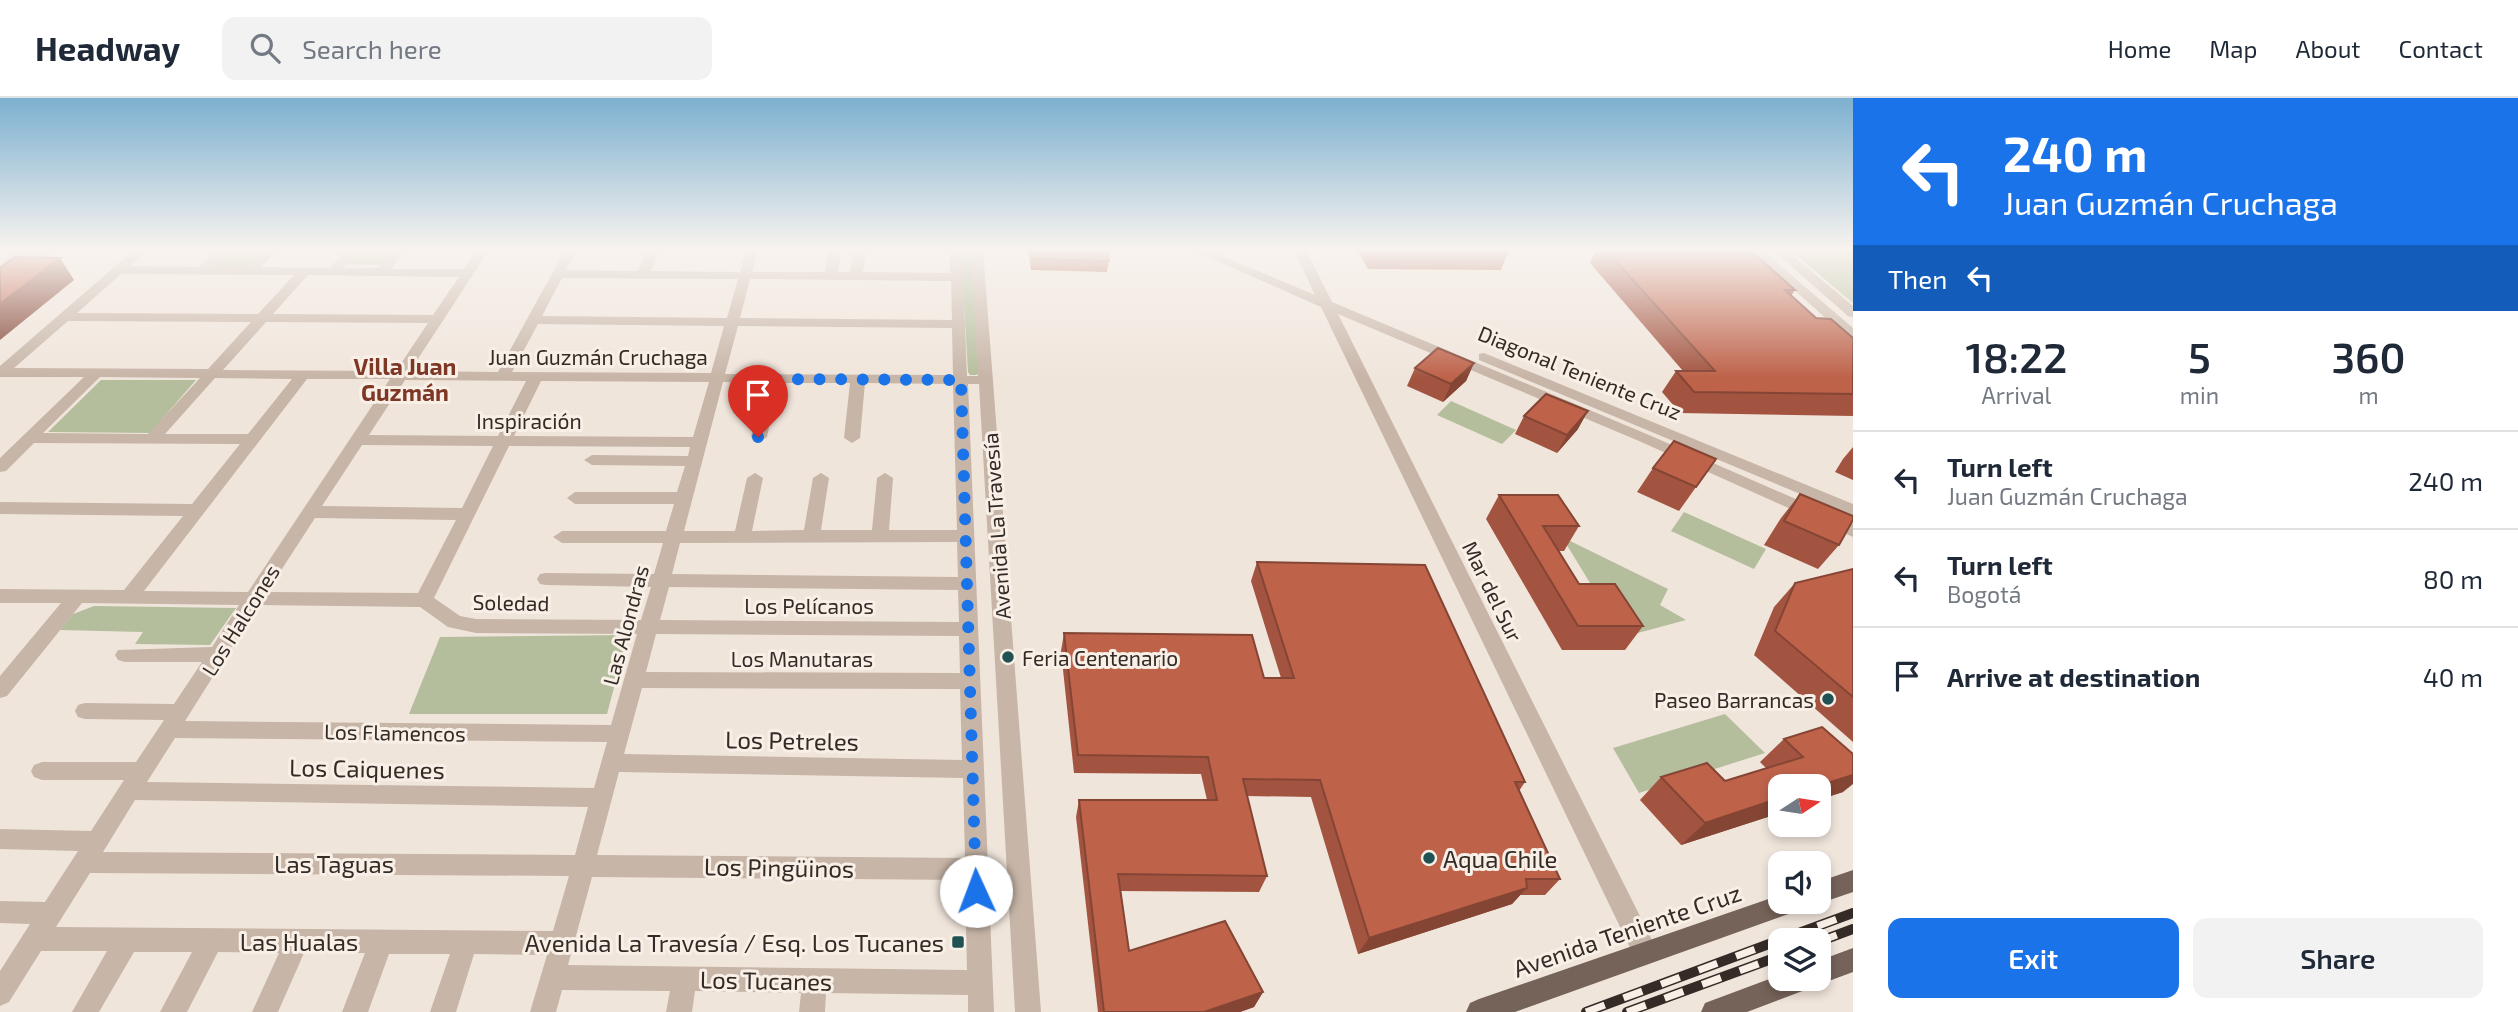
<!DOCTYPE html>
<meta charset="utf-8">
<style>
:root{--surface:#fff;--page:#f2f2f3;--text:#1f2937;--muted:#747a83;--line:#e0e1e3;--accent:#1a73e8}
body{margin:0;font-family:"Exo 2",sans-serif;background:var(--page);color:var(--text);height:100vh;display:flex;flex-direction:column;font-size:26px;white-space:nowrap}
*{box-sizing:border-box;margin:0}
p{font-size:23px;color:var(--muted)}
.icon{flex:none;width:38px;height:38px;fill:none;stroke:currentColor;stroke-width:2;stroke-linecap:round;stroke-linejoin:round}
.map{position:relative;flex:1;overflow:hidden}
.side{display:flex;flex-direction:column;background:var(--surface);width:665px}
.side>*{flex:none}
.banner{background:#1a73e8;color:#fff;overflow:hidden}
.needle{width:46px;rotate:78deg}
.buttons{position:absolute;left:1768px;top:676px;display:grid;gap:14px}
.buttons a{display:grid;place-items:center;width:63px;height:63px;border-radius:14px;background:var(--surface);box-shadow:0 4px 10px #0003;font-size:35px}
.pin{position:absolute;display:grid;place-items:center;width:60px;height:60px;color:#fff;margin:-72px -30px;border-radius:50% 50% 50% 0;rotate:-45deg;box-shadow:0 0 7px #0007}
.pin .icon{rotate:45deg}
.me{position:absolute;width:77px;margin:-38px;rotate:358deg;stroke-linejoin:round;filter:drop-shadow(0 0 5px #0008)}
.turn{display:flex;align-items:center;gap:24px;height:147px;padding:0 35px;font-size:32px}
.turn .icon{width:91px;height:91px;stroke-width:2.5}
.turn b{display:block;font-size:49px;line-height:60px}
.then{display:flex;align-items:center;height:66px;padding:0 35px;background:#0003;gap:14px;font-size:26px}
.eta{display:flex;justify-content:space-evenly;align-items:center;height:119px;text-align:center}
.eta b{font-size:42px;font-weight:600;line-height:49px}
.action{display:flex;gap:14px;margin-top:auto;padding:14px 35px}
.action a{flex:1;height:80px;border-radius:14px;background:var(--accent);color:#fff;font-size:28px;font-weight:600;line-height:80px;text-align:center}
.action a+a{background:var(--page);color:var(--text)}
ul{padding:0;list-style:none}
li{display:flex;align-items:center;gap:21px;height:98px;padding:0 35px;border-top:2px solid var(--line)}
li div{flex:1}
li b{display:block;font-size:26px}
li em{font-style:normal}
header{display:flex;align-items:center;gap:42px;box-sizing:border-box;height:98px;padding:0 35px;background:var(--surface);border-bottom:2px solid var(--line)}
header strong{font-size:33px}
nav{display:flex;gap:38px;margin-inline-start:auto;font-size:24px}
.search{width:490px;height:63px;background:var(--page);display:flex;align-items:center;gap:18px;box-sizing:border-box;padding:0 24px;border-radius:14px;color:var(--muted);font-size:26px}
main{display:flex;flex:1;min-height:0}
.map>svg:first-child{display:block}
.green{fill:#b4be9c}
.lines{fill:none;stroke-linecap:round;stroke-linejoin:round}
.minor{fill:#c7b5a7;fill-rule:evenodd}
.major{fill:#756259;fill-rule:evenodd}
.rail-casing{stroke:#342b27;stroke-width:10}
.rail{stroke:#f8efe7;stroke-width:7;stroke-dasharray:20;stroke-linecap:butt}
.wall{fill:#a35440}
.shaded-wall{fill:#854534}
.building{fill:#be624a;stroke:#854534;stroke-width:2}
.route{stroke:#1a73e8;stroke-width:12;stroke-dasharray:0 21.6}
.poi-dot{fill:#205253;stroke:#f8efe7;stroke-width:2.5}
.labels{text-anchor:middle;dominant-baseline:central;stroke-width:6;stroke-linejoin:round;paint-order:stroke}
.street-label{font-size:21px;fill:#342b27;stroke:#f8efe7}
.poi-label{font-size:21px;fill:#342b27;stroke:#f8efe7;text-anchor:start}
.neighbourhood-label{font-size:23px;font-weight:bold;fill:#7e3725;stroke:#f8efe7}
.near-street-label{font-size:24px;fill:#342b27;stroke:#f8efe7}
.near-poi-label{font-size:24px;fill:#342b27;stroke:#f8efe7;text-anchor:start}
</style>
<header>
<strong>Headway</strong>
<div class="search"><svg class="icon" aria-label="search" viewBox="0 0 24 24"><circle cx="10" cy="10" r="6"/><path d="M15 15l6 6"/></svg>Search here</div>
<nav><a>Home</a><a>Map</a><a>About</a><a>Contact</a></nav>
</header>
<main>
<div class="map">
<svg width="1853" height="914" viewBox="0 0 1853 914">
<rect width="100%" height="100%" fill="#f0e5db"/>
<path class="green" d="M 230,152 L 266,152 L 248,169 L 211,169 Z
M 349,152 L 393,152 L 381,167 L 338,166 Z
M 961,152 L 971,152 L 979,273 L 977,277 L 970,277 L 968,274 Z
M 1790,152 L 1853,152 L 1853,205 Z
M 101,282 L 196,282 L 150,335 L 48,334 Z
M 1451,303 L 1516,332 L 1502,346 L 1437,317 Z
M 1684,414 L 1766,451 L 1754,471 L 1671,433 Z
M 1562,439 L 1668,491 L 1660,507 L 1686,522 L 1623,539 Z
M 94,508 L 236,510 L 210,547 L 135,546 L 143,534 L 60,532 L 73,516 Z
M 628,537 L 607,616 L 409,616 L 440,539 Z
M 1725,616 L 1765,655 L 1639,695 L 1613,650 Z"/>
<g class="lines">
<path class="minor" d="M 20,152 L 33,152 L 0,176 L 0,166 Z
M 41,152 L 54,152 L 0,193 L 0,183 Z
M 134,152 L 147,152 L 130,168 L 199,169 L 217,152 L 230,152 L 213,169 L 247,169 L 264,152 L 277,152 L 261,169 L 330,170 L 346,152 L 358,152 L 343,170 L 378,170 L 393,152 L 405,152 L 391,171 L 464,171 L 477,152 L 489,152 L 410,273 L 498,274 L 565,152 L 577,152 L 566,172 L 638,173 L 647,152 L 659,152 L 651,173 L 740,174 L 746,152 L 758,152 L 752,174 L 825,174 L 829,152 L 841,152 L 838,174 L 850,174 L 854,152 L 866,152 L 863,174 L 950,175 L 950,152 L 962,152 L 967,278 L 978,278 L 971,152 L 983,152 L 1041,914 L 1015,914 L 979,286 L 968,286 L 994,914 L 968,914 L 968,897 L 826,895 L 825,914 L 799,914 L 801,895 L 695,893 L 692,914 L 666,914 L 670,893 L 562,892 L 556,914 L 530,914 L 547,857 L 474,856 L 456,914 L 430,914 L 450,856 L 389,856 L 368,914 L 342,914 L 365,855 L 304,855 L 278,914 L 252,914 L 279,855 L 218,854 L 187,914 L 160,914 L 192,854 L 134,854 L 99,914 L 72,914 L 107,853 L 41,853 L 9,904 L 0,908 L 0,873 L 30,826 L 0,825 L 0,803 L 45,804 L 78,753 L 0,751 L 0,731 L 91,733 L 124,682 L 42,682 L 34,679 L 31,673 L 34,667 L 42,664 L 136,664 L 164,622 L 85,621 L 78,619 L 75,613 L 78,607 L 85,605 L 174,606 L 202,564 L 125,564 L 118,562 L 115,557 L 118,552 L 212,549 L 239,507 L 82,505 L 7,598 L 0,600 L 0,578 L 61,505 L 0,505 L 0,491 L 124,492 L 183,418 L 0,416 L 0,404 L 192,406 L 240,346 L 34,345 L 6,373 L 0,374 L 0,360 L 84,279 L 0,279 L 0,268 ZM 121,176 L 294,177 L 258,216 L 77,215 ZM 308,177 L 459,179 L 433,217 L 273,216 ZM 562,180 L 738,181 L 727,220 L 542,218 ZM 750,181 L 951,183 L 952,222 L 740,220 ZM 68,223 L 251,224 L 208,271 L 14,270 ZM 266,224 L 428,225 L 396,273 L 223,272 ZM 538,226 L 724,228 L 711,275 L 512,274 ZM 738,228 L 952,230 L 953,277 L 725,276 ZM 100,279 L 200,280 L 148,336 L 43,335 ZM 215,280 L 292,281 L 248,336 L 165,336 ZM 307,281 L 390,281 L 248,494 L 144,493 ZM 405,282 L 526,283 L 498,338 L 369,337 ZM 541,283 L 709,284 L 693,339 L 514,338 ZM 723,284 L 763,285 L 751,339 L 759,344 L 767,339 L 778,285 L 850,285 L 844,340 L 852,345 L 860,340 L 865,285 L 953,286 L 957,432 L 889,432 L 893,380 L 885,375 L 877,380 L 872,432 L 821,432 L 829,380 L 821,375 L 813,380 L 804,432 L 752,433 L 763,380 L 755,375 L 747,380 L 735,433 L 684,433 ZM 362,347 L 493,348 L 462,410 L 322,408 ZM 509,348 L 690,349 L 688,358 L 592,357 L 584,362 L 592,367 L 685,368 L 677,394 L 575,394 L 567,400 L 575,406 L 674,406 L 666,433 L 562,433 L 553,439 L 562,445 L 663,445 L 654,476 L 546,475 L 540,476 L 537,481 L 540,486 L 546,487 L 651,489 L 641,522 L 476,521 L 460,518 L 434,500 ZM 315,420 L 456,422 L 418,495 L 267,494 ZM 957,444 L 958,479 L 672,476 L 680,445 ZM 669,489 L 958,492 L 959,524 L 660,522 ZM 258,507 L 420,509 L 448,529 L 476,535 L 637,536 L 611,627 L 185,623 ZM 656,536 L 959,538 L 960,575 L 646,574 ZM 642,590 L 960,591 L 962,662 L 624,656 ZM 175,640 L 607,644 L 594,690 L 147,684 ZM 619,674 L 963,680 L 965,760 L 597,757 ZM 135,702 L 588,709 L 575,757 L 103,754 ZM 90,775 L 569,778 L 553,833 L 56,829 ZM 592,779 L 965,782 L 967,872 L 568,867 Z
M 1192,152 L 1208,152 L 1315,197 L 1294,152 L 1306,152 L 1332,204 L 1649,337 L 1853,426 L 1853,439 L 1639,343 L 1338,216 L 1654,846 L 1657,854 L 1654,862 L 1645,866 L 1636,862 L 1321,209 Z
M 1749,152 L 1762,152 L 1853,230 L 1853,241 L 1848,240 Z
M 1773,152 L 1786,152 L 1853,208 L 1853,219 L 1848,218 Z
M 1484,255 L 1853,406 L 1853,418 L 1479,262 L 1479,256 Z"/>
<path class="major" d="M 1853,772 L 1853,794 L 1818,806 L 1811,803 L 1818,803 L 1818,784 Z
M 1780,797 L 1780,803 L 1806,803 L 1802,811 L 1794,814 L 1515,914 L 1466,914 L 1470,905 L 1479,901 Z
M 1853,850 L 1853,874 L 1818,887 L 1814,886 L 1813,889 L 1747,914 L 1701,914 L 1705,905 L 1780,877 L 1780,880 L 1818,880 L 1818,863 Z"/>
<defs>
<path id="rail" d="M 1780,842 L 1853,815
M 1818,844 L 1853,831
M 1586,914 L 1780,842
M 1627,914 L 1780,858"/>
</defs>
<use href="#rail" class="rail-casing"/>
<use href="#rail" class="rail"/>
</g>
<path class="wall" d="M 1028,152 L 1107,152 L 1109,163 L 1107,174 L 1031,172 Z
M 1357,152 L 1505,152 L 1508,155 L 1501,172 L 1368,171 Z
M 1596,152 L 1606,152 L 1795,192 L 1791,198 L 1816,220 L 1853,240 L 1853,318 L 1680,315 L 1662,294 L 1676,273 L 1683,273 L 1590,165 Z
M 1474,265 L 1466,283 L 1443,304 L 1407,288 L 1415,270 Z
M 1524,318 L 1578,331 L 1557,355 L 1515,336 Z
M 1853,349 L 1853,382 L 1835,374 L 1843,361 Z
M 1716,361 L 1679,413 L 1637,394 L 1653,370 Z
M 1800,396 L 1839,447 L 1818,471 L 1764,447 L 1781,420 Z
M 1499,397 L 1579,428 L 1564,453 L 1558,453 L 1579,486 L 1643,528 L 1625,552 L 1562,552 L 1486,421 Z
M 1257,464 L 1525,684 L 1519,693 L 1560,781 L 1545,797 L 1520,797 L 1512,806 L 1358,856 L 1311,699 L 1247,698 L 1267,778 L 1259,794 L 1120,793 L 1129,853 L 1263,894 L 1254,909 L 1240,914 L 1098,914 L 1076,719 L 1079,702 L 1207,702 L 1201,676 L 1074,675 L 1061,553 L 1064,535 L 1264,580 L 1281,580 L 1251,483 Z
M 1853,471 L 1853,644 L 1754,557 L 1774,509 L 1795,485 Z
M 1784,641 L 1843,694 L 1818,702 L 1818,688 L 1780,688 L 1780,715 L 1681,747 L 1640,702 L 1661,679 L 1725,683 L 1766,670 L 1760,664 Z"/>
<path class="shaded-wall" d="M 60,160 L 74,182 L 0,242 L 0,206 Z
M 1474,265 L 1466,283 L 1443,304 L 1451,286 Z
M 1588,313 L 1578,331 L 1557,355 L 1567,337 Z
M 1853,677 L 1853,686 L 1843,694 L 1818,702 L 1818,688 Z
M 1780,700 L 1780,715 L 1681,747 L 1705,725 Z
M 1527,790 L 1512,806 L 1358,856 L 1369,840 Z
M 1263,894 L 1254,909 L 1240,914 L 1204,914 Z"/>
<path class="building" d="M 1031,152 L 1107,152 L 1109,163 L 1032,161 Z
M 1372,152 L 1505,152 L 1508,155 L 1373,154 Z
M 1606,152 L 1750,152 L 1795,192 L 1785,192 L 1816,220 L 1831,221 L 1853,240 L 1853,296 L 1694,294 L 1676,273 L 1715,273 Z
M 15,159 L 60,160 L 0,206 L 0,170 Z
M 1438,250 L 1474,265 L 1451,286 L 1415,270 Z
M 1546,296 L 1588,313 L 1567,337 L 1524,318 Z
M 1674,343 L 1716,361 L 1696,389 L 1653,370 Z
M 1800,396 L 1853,418 L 1853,422 L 1839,447 L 1784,423 Z
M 1499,397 L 1558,397 L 1579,428 L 1543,428 L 1579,486 L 1615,486 L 1643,528 L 1578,528 Z
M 1257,464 L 1425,467 L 1525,684 L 1515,684 L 1560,781 L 1526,781 L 1527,790 L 1369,840 L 1320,682 L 1243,681 L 1267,778 L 1118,776 L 1129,853 L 1225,823 L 1263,894 L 1204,914 L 1104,914 L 1079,702 L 1217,702 L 1208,659 L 1078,657 L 1064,535 L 1252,537 L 1264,580 L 1294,580 Z
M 1853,471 L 1853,599 L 1775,533 L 1795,485 Z
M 1822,629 L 1853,656 L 1853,677 L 1818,688 L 1780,688 L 1780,700 L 1705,725 L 1661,679 L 1707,665 L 1725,683 L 1803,659 L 1784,641 Z"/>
<linearGradient id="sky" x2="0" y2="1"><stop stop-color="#7cb0d0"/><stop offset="0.54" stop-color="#f8f3ef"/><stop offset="1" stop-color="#f8f3ef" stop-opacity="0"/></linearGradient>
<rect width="1853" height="280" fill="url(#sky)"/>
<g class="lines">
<path class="route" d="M 758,339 L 771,281 L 961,282 L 976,793"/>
</g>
<g class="poi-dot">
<circle cx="1008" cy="559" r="7"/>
<circle cx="1828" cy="601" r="7"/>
<circle cx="1429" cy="760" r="7"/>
<rect x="951" y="837" width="14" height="14" rx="3.5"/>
</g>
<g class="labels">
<g class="street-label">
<text x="598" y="258">Juan Guzmán Cruchaga</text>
<text transform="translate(1580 274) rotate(22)">Diagonal Teniente Cruz</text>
<text x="529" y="322">Inspiración</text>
<text transform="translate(996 428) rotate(-94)">Avenida La Travesía</text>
<text transform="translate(1493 493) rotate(64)">Mar del Sur</text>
<text transform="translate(511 504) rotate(1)">Soledad</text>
<text x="809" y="507">Los Pelícanos</text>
<text transform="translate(240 522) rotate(-58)">Los Halcones</text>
<text transform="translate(625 527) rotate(-75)">Las Alondras</text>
<text x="802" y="560">Los Manutaras</text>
<text transform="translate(395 634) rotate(1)">Los Flamencos</text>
</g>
<g class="poi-label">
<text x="1022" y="559">Feria Centenario</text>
<text x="1814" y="601" text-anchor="end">Paseo Barrancas</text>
</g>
<g class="neighbourhood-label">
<text x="405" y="268">Villa Juan<tspan x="405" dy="26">Guzmán</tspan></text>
</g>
<g class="near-street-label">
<text transform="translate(792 642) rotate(1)">Los Petreles</text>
<text transform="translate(367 670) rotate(1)">Los Caiquenes</text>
<text x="334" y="765">Las Taguas</text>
<text transform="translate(779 769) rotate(1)">Los Pingüinos</text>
<text transform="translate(1627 832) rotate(-19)">Avenida Teniente Cruz</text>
<text x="299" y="843">Las Hualas</text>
<text transform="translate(766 882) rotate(1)">Los Tucanes</text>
</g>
<g class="near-poi-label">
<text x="1443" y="760">Aqua Chile</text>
<text x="944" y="844" text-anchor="end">Avenida La Travesía / Esq. Los Tucanes</text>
</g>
</g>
</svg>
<div class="buttons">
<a><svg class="needle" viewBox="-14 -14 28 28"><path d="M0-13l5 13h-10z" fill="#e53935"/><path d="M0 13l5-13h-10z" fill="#747a83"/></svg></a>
<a><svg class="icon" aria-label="sound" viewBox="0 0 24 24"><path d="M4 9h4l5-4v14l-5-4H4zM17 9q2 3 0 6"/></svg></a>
<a><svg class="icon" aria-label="layers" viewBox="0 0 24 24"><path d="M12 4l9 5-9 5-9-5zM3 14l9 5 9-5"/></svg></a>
</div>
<div class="pin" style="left:758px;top:339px;background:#d93025"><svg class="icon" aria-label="arrive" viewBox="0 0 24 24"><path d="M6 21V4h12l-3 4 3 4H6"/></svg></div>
<svg class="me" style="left:976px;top:793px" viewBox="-20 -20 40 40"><circle r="19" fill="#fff"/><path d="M0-13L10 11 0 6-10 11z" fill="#1a73e8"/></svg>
</div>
<section class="side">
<div class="banner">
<div class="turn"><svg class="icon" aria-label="left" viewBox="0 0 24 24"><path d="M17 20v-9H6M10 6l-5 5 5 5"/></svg><div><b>240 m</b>Juan Guzmán Cruchaga</div></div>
<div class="then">Then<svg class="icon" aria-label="left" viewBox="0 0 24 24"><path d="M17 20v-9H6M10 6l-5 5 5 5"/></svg></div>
</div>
<div class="eta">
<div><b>18:22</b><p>Arrival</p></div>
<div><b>5</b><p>min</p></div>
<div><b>360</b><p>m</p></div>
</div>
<ul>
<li><svg class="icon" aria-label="left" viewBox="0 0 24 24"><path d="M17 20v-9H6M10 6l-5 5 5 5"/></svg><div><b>Turn left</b><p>Juan Guzmán Cruchaga</p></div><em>240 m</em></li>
<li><svg class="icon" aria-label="left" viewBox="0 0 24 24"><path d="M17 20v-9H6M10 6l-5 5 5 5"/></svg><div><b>Turn left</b><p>Bogotá</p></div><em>80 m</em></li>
<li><svg class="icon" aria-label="arrive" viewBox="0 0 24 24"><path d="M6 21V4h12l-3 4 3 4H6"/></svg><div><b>Arrive at destination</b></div><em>40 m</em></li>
</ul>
<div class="action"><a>Exit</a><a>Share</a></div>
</section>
</main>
